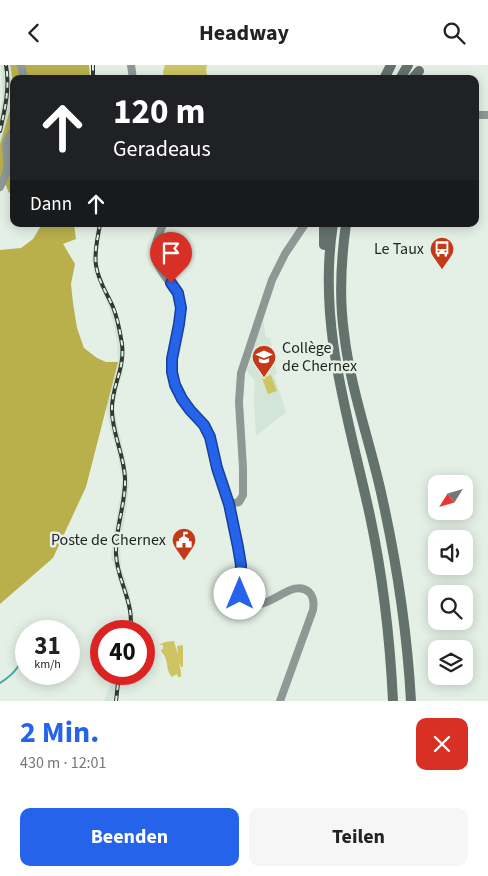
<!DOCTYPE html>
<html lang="de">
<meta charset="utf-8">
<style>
:root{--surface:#fff;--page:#f6f6f6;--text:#222;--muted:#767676;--accent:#2563eb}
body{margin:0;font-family:"Source Sans 3",sans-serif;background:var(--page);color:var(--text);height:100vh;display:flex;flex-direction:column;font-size:19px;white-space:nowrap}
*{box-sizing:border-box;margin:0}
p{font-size:16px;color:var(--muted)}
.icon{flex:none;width:28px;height:28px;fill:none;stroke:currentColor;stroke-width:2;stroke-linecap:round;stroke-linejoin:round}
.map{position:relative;height:636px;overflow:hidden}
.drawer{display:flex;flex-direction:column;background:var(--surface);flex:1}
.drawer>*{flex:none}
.hud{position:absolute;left:10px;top:10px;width:469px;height:152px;border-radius:10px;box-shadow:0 2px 12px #0003;background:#202124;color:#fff;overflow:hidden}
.needle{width:32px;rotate:233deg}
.controls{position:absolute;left:428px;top:410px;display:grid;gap:10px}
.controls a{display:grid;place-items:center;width:45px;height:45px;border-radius:10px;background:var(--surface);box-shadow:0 2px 12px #0003;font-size:25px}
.speed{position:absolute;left:15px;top:555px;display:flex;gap:10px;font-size:25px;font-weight:700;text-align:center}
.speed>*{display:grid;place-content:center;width:65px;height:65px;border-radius:50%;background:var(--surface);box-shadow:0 2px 12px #0003;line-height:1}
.speed small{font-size:12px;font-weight:400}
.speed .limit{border:8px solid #d22;background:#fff;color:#111}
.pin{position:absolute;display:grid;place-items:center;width:42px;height:42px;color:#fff;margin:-51px -21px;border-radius:50% 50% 50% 0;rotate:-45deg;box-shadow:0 0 5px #0007}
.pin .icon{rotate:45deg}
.me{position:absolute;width:55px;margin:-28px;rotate:0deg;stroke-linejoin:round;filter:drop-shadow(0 0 4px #0008)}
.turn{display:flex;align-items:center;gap:18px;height:105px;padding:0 20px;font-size:22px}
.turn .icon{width:65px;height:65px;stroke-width:2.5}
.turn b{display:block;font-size:35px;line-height:42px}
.then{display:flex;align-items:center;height:48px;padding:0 20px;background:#0003;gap:10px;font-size:19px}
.round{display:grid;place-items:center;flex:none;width:52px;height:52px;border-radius:10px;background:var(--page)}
.headline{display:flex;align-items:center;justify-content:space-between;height:85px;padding:0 20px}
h1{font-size:30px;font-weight:700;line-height:38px;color:var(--accent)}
.cta{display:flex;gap:10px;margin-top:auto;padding:10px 20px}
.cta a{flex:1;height:58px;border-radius:10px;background:var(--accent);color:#fff;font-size:20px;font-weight:700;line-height:58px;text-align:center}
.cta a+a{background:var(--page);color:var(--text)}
header{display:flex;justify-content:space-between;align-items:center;height:65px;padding:0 20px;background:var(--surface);font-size:22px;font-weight:700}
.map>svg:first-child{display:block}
.built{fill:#d2e5d6}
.green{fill:#cec562}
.forest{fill:#b9b04c}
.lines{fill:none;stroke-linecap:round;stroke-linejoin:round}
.stream{stroke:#44abac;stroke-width:2}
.secondary{stroke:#8e9894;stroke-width:8}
.highway{stroke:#64726e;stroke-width:10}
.rail-casing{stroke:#333833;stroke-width:4}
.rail{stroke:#e4f0e6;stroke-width:2;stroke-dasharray:5.5;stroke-linecap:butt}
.route-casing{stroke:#184099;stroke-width:12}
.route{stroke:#2563eb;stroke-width:9}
.labels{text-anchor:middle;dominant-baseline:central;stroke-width:5;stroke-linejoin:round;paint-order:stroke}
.poi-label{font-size:16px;fill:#1f231f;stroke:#e4f0e6;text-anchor:end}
</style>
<header><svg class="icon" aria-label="back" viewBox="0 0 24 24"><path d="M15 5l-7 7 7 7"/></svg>Headway<svg class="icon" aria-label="search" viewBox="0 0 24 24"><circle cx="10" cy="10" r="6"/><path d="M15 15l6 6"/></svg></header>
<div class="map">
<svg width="488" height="636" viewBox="0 0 488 636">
<rect width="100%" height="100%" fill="#e4f0e6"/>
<path class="built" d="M 1,0 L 10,0 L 14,22 L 12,38 L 0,79 L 0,48 L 3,33 Z
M 97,159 L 103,159 L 97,184 L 97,202 L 100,212 L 115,242 L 120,258 L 124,290 L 123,308 L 117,326 L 114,345 L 125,392 L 129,418 L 127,440 L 120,481 L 121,501 L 129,526 L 134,549 L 132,566 L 128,566 L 129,549 L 111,491 L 113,471 L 120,433 L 122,415 L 116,383 L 110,363 L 106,342 L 118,297 L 117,279 L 114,260 L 109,243 L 95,209 L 92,195 Z
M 263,253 L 266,273 L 270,273 L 277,309 L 274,310 L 286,347 L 256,371 L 254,334 L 255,316 L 247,306 Z
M 115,609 L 121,609 L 118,636 L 104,636 Z"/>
<path class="green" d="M 165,0 L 207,0 L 206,5 L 208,14 L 165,14 L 163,7 Z
M 271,310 L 277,326 L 268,329 L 262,313 Z
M 174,576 L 178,590 L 177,581 L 183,580 L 183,602 L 181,602 L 179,597 L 181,607 L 181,612 L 178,612 L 177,609 L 172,612 C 166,605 168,599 165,592 C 164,589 161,587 161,585 L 163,584 L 163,580 L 159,580 L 165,577 Z"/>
<path class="forest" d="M 10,0 L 89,0 L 90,14 L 14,14 L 14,123 L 9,128 L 2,111 L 0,114 L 0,79 L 12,38 L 14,22 Z
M 42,159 L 74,159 L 76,174 L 63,179 L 75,199 L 71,219 L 73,238 L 77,263 L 84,283 L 97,293 L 106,297 L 118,297 L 86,422 L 53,493 L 0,539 L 0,185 L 21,183 L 33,174 Z"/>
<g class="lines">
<path class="stream" d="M 24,573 L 26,572
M 0,618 C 16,608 18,602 26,587"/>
<path class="secondary" d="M 21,0 L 24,14
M 131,0 L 133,14
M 475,50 L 488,50
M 0,122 C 3,116 6,110 7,103 C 9,84 0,83 14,65
M 163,159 C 160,168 154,178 155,188 C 156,208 178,221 181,241 C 184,263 168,286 172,308 C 174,322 182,335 190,345 C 198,354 207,361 211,372 C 214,382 214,392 217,402 C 220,413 225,423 228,434 C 233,452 237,471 240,490 C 241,500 238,524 241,531 C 243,534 246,537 250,538 C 269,546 293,512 309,527 C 314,532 314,539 313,545 L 280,636
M 229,439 L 239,437 L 243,430 L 243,403 L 239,337 L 241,308 L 272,215 L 285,189 L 305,159"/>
<path class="highway" d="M 384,14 L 391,0
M 400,14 L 408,0
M 412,14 L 419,6
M 324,159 L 324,180
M 333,159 C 317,260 349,354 370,451 C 383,512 390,574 393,636
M 346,159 C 341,195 339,232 344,268 C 350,321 368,371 380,423 C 396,493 407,564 411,636"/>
<defs>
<path id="rail" d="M 93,0 L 93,14
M 0,66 C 5,44 10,23 6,0
M 100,159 C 98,172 94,186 96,200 C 98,216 107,228 113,242 C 118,254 120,267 122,279 C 125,304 112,320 112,343 C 111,366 124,389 125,413 C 126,439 115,463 116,489 C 117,516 135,538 130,566
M 116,636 L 119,609"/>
</defs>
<use href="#rail" class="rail-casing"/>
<use href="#rail" class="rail"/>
</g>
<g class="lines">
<defs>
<path id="route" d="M 171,218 L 178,228 L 181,243 L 179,259 L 172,294 L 172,307 L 175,320 L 182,334 L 190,345 L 204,360 L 210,372 L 217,403 L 229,439 L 238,482 L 241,500 L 240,529"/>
</defs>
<use href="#route" class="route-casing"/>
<use href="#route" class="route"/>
</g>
<defs>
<symbol id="bus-pin" viewBox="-11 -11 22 30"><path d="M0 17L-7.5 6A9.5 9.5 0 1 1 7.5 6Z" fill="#c43a18" stroke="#e4f0e6"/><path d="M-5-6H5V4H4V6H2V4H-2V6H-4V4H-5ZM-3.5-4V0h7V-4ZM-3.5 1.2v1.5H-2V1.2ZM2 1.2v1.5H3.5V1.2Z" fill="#fff"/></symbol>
<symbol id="school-pin" viewBox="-11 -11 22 30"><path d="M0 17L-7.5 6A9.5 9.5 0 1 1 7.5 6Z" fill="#c43a18" stroke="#e4f0e6"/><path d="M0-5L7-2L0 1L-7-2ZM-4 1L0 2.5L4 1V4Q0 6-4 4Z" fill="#fff"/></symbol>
<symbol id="civic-pin" viewBox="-11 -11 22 30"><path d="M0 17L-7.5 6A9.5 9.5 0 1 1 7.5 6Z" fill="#c43a18" stroke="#e4f0e6"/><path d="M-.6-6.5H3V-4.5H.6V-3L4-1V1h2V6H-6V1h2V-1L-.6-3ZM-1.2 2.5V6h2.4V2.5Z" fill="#fff"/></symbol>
</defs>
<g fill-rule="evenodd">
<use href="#bus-pin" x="428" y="170" width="28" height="38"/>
<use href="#school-pin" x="250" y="278" width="28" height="38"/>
<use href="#civic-pin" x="170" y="461" width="28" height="38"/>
</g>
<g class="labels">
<g class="poi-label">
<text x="424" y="184">Le Taux</text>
<text x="282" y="283" text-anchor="start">Collège<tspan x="282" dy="18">de Chernex</tspan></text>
<text x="166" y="475">Poste de Chernex</text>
</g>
</g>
</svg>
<div class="controls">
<a><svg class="needle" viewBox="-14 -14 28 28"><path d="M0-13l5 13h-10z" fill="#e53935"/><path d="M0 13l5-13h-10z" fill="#767676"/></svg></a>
<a><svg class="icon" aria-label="sound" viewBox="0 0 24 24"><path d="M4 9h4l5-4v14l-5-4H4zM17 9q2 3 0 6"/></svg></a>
<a><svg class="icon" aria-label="search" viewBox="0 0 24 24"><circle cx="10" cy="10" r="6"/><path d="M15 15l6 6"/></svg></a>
<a><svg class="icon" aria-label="layers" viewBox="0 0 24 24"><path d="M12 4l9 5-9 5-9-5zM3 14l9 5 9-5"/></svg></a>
</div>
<div class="speed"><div>31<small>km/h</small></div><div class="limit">40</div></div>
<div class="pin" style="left:171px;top:218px;background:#d93025"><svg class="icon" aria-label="arrive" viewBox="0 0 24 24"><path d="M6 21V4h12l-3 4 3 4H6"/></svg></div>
<svg class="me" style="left:240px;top:529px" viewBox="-20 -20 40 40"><circle r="19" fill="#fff"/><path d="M0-13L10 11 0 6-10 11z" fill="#2563eb"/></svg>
<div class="hud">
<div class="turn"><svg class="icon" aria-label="ahead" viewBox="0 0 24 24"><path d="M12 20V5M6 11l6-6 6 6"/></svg><div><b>120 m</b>Geradeaus</div></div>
<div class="then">Dann<svg class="icon" aria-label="ahead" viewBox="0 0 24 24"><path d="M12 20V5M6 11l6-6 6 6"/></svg></div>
</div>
</div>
<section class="drawer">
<div class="headline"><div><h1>2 Min.</h1><p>430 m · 12:01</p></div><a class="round" style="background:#d93025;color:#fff"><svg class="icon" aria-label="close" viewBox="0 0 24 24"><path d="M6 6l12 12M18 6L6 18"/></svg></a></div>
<div class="cta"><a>Beenden</a><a>Teilen</a></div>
</section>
